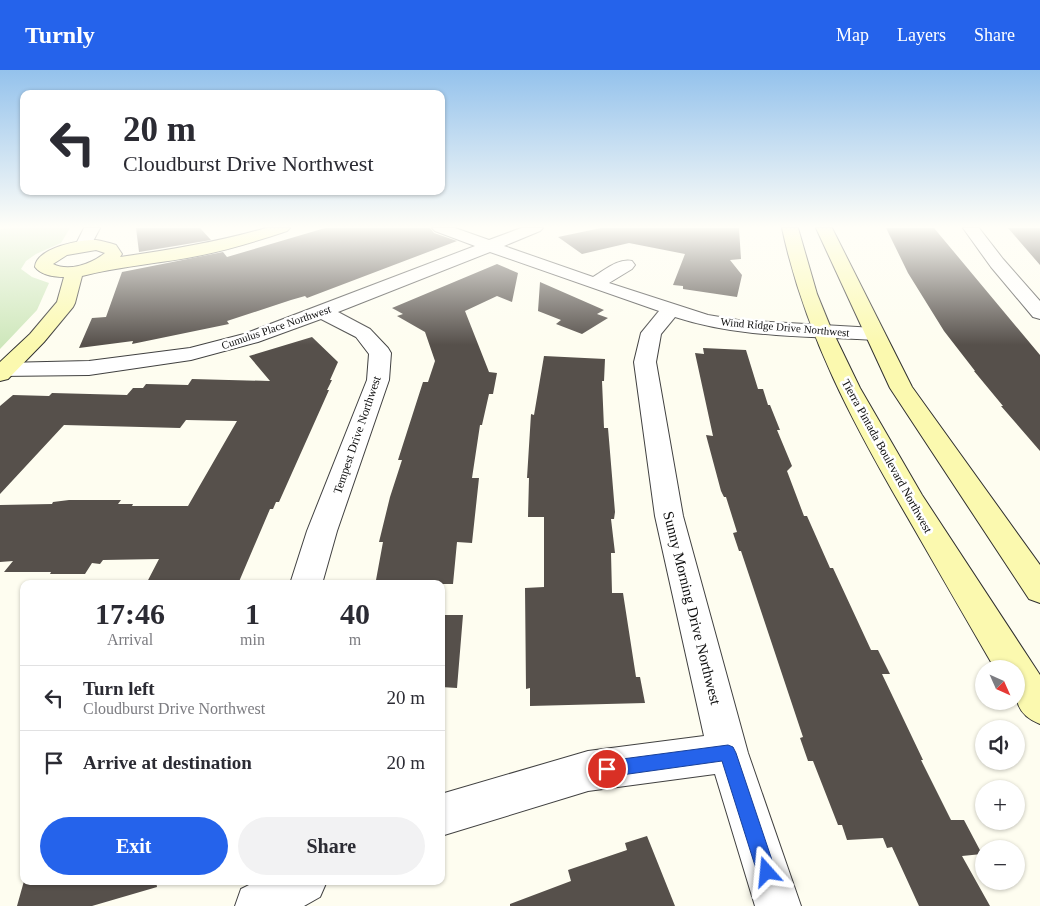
<!DOCTYPE html>
<meta charset="utf-8">
<style>
:root{--surface:#fff;--page:#f2f2f3;--text:#2b2b33;--muted:#7c7c81;--line:#e1e1e2;--accent:#2563eb}
body{margin:0;font-family:Georgia,serif;background:var(--page);color:var(--text);height:100vh;display:flex;flex-direction:column;font-size:19px;white-space:nowrap}
*{box-sizing:border-box;margin:0}
p{font-size:16px;color:var(--muted)}
.icon{flex:none;width:28px;height:28px;fill:none;stroke:currentColor;stroke-width:2;stroke-linecap:round;stroke-linejoin:round}
.map{position:relative;flex:1;overflow:hidden}
.panel{position:absolute;left:20px;top:510px;width:425px;height:305px;display:flex;flex-direction:column;background:var(--surface);border-radius:10px;box-shadow:0 1px 4px #0004}
.panel>*{flex:none}
.guide{position:absolute;left:20px;top:20px;width:425px;height:105px;border-radius:10px;box-shadow:0 1px 4px #0004;background:#fff;color:var(--text);overflow:hidden}
.needle{width:32px;rotate:135deg}
.fabs{position:absolute;left:975px;top:590px;display:grid;gap:10px}
.fabs a{display:grid;place-items:center;width:50px;height:50px;border-radius:50%;background:var(--surface);box-shadow:0 1px 4px #0004;font-size:25px}
.pin{position:absolute;display:grid;place-items:center;width:42px;height:42px;color:#fff;margin:-21px;border:2px solid #fff;border-radius:50%;box-shadow:0 1px 5px #0007}
.me{position:absolute;width:55px;margin:-28px;rotate:342deg;stroke-linejoin:round;filter:drop-shadow(0 0 4px #0008)}
.turn{display:flex;align-items:center;gap:18px;height:105px;padding:0 20px;font-size:22px}
.turn .icon{width:65px;height:65px;stroke-width:2.5}
.turn b{display:block;font-size:35px;line-height:42px}
.eta{display:flex;justify-content:space-evenly;align-items:center;height:85px;text-align:center}
.eta b{font-size:30px;font-weight:800;line-height:35px}
.primary-button{display:flex;gap:10px;margin-top:auto;padding:10px 20px}
.primary-button a{flex:1;height:58px;border-radius:30px;background:var(--accent);color:#fff;font-size:20px;font-weight:800;line-height:58px;text-align:center}
.primary-button a+a{background:var(--page);color:var(--text)}
ul{padding:0;list-style:none}
li{display:flex;align-items:center;gap:15px;height:65px;padding:0 20px;border-top:1px solid var(--line)}
li div{flex:1}
li b{display:block;font-size:19px}
li em{font-style:normal}
header{display:flex;align-items:center;gap:30px;box-sizing:border-box;height:70px;padding:0 25px;background:var(--accent);color:#fff}
header strong{font-size:24px}
nav{display:flex;gap:28px;margin-inline-start:auto;font-size:18px}
.map>svg:first-child{display:block}
.green{fill:#cee7bb}
.building{fill:#56504b}
.lines{fill:none;stroke-linecap:round;stroke-linejoin:round}
.street-casing{stroke:#414141;stroke-width:2}
.secondary-casing{stroke:#303030;stroke-width:2}
.street{fill:#fff;fill-rule:evenodd}
.secondary{fill:#fbf9af;fill-rule:evenodd}
.route{fill:#2563eb;stroke:#184099}
.labels{text-anchor:middle;dominant-baseline:central;stroke-width:5;stroke-linejoin:round;paint-order:stroke}
.far-street-label{font-size:11px;fill:#0e0e0e;stroke:#fff}
.street-label{font-size:12px;fill:#0e0e0e;stroke:#fff}
.near-street-label{font-size:15px;fill:#0e0e0e;stroke:#fff}
</style>
<header>
<strong>Turnly</strong>
<nav><a>Map</a><a>Layers</a><a>Share</a></nav>
</header>
<div class="map">
<svg width="1040" height="836" viewBox="0 0 1040 836">
<rect width="100%" height="100%" fill="#fefdf0"/>
<path class="green" d="M 16,158 L 70,158 L 61,173 L 36,184 L 26,191 L 21,199 L 32,207 L 49,213 L 37,240 L 0,279 L 0,159 Z"/>
<path class="building" d="M 136,158 L 200,158 L 211,170 L 139,182 Z
M 325,158 L 430,158 L 434,163 L 457,171 L 307,228 L 305,226 L 291,230 L 227,251 L 229,254 L 132,274 L 133,271 L 79,278 L 92,248 L 106,247 L 122,202 L 223,182 L 227,187 Z
M 601,158 L 739,158 L 741,189 L 730,190 L 742,205 L 737,227 L 683,219 L 683,216 L 673,215 L 685,184 L 629,173 L 582,184 L 558,167 Z
M 886,158 L 934,158 L 1040,285 L 1040,381 L 1001,336 L 1003,336 L 974,301 L 975,301 L 944,261 L 908,203 Z
M 1008,158 L 1040,158 L 1040,195 Z
M 497,194 L 518,203 L 512,232 L 497,226 L 465,241 L 489,302 L 497,303 L 493,324 L 489,324 L 482,355 L 480,355 L 472,408 L 479,408 L 472,473 L 457,472 L 453,514 L 379,514 L 379,510 L 376,510 L 383,472 L 379,472 L 390,427 L 402,390 L 398,390 L 423,312 L 428,312 L 435,291 L 425,262 L 397,246 L 403,244 L 392,238 Z
M 540,212 L 604,240 L 597,244 L 608,248 L 582,264 L 556,254 L 561,250 L 538,241 Z
M 312,267 L 338,292 L 330,310 L 332,310 L 327,320 L 329,320 L 279,432 L 276,432 L 273,439 L 270,439 L 238,514 L 146,514 L 159,489 L 103,490 L 100,494 L 92,493 L 85,504 L 50,504 L 51,502 L 4,502 L 13,491 L 0,492 L 0,435 L 52,434 L 53,432 L 69,430 L 121,430 L 118,434 L 133,434 L 132,436 L 188,436 L 237,351 L 186,350 L 180,358 L 64,355 L 0,424 L 0,336 L 13,325 L 49,326 L 52,323 L 127,325 L 133,318 L 143,318 L 146,314 L 188,315 L 192,309 L 270,311 L 249,286 Z
M 703,278 L 746,280 L 758,319 L 763,319 L 768,335 L 770,335 L 780,360 L 777,360 L 792,396 L 787,401 L 804,446 L 807,446 L 830,498 L 833,498 L 871,580 L 878,580 L 890,604 L 882,604 L 923,690 L 921,690 L 951,750 L 964,750 L 982,784 L 962,786 L 990,836 L 919,836 L 892,777 L 887,778 L 883,768 L 847,770 L 842,755 L 838,755 L 813,691 L 808,691 L 800,668 L 803,667 L 741,481 L 739,481 L 733,463 L 737,462 L 726,427 L 724,427 L 721,421 L 706,365 L 713,366 L 695,283 L 704,284 Z
M 544,286 L 605,289 L 604,311 L 602,311 L 604,358 L 608,358 L 615,442 L 614,449 L 611,449 L 615,483 L 611,483 L 612,523 L 623,523 L 636,607 L 640,607 L 645,633 L 530,636 L 530,618 L 526,619 L 525,518 L 544,517 L 544,447 L 528,447 L 529,408 L 527,408 L 531,344 L 534,345 Z
M 441,545 L 463,545 L 457,618 L 441,617 Z
M 647,766 L 675,836 L 510,836 L 510,834 L 571,811 L 568,800 L 627,780 L 625,773 Z
M 24,811 L 156,811 L 157,817 L 92,836 L 17,836 Z"/>
<g class="lines">
<defs>
<path id="street" d="M 84,158 L 100,158 L 89,179 L 77,179 L 75,176 Z
M 432,158 L 455,158 L 489,170 L 521,158 L 543,158 L 540,161 L 504,176 L 593,207 C 605,200 618,188 632,191 L 635,195 L 632,199 L 609,213 L 708,245 L 738,250 L 875,258 L 882,260 L 885,264 L 882,268 L 875,270 C 808,266 739,268 675,247 L 661,264 L 656,292 L 683,446 L 748,683 L 801,836 L 755,836 L 715,704 L 588,721 L 441,766 L 441,724 L 588,681 L 704,666 L 655,446 L 634,292 L 641,263 L 659,241 L 490,182 L 338,242 L 370,259 L 388,278 L 391,283 L 389,310 L 337,461 L 322,514 L 290,514 L 307,461 L 367,310 L 369,284 L 356,267 L 321,249 L 258,272 L 191,290 L 89,305 L 0,306 L 0,294 L 4,293 L 89,291 L 190,278 L 244,264 L 475,176 L 435,161 Z
M 963,158 L 979,158 L 1003,189 L 1040,231 L 1040,249 L 1033,247 L 991,197 Z
M 257,811 L 327,811 L 320,827 L 304,836 L 235,836 L 241,819 Z"/>
<path id="secondary" d="M 266,158 L 290,158 L 287,161 C 254,172 222,182 187,188 C 152,194 117,197 82,206 L 75,233 L 73,237 L 44,272 L 8,309 L 0,311 L 0,292 L 30,264 L 57,232 L 64,207 C 54,207 41,205 35,197 C 36,178 81,169 96,170 C 103,171 110,173 116,175 L 122,184 L 120,187 C 170,180 218,172 266,158 ZM 96,180 L 105,183 C 91,194 69,202 53,194 L 67,185 Z
M 782,158 L 798,158 L 817,224 L 830,256 L 860,318 L 922,425 L 1040,605 L 1040,654 C 1012,643 1016,625 1016,599 L 995,599 C 966,549 937,499 908,448 C 854,355 805,265 782,158 Z
M 816,158 L 832,158 L 912,317 L 1040,495 L 1040,533 L 1029,529 L 890,318 Z"/>
</defs>
<use href="#street" class="street-casing"/>
<use href="#secondary" class="secondary-casing"/>
<use href="#street" class="street"/>
<use href="#secondary" class="secondary"/>
</g>
<linearGradient id="sky" x2="0" y2="1"><stop stop-color="#94c2ec"/><stop offset="0.57" stop-color="#fffef8"/><stop offset="1" stop-color="#fffef8" stop-opacity="0"/></linearGradient>
<rect width="1040" height="275" fill="url(#sky)"/>
<path class="route" d="M 728,675 L 733,677 L 736,683 L 776,802 L 773,808 L 767,811 L 760,808 L 757,802 L 722,691 L 607,707 L 601,705 L 598,699 L 601,693 L 607,691 Z"/>
<g class="labels">
<g class="far-street-label">
<text transform="translate(276 257) rotate(-19)">Cumulus Place Northwest</text>
<text transform="translate(785 257) rotate(5)">Wind Ridge Drive Northwest</text>
</g>
<g class="street-label">
<text transform="translate(357 365) rotate(-71)">Tempest Drive Northwest</text>
<text transform="translate(887 386) rotate(61)">Tierra Pintada Boulevard Northwest</text>
</g>
<g class="near-street-label">
<text transform="translate(692 538) rotate(76)">Sunny Morning Drive Northwest</text>
</g>
</g>
</svg>
<div class="fabs">
<a><svg class="needle" viewBox="-14 -14 28 28"><path d="M0-13l5 13h-10z" fill="#e53935"/><path d="M0 13l5-13h-10z" fill="#7c7c81"/></svg></a>
<a><svg class="icon" aria-label="sound" viewBox="0 0 24 24"><path d="M4 9h4l5-4v14l-5-4H4zM17 9q2 3 0 6"/></svg></a>
<a>+</a>
<a>−</a>
</div>
<div class="pin" style="left:607px;top:699px;background:#d93025"><svg class="icon" aria-label="arrive" viewBox="0 0 24 24"><path d="M6 21V4h12l-3 4 3 4H6"/></svg></div>
<svg class="me" style="left:767px;top:802px" viewBox="-20 -20 40 40"><path d="M0-17L14 15 0 8-14 15z" fill="#2563eb" stroke="#fff" stroke-width="4"/></svg>
<div class="guide">
<div class="turn"><svg class="icon" aria-label="left" viewBox="0 0 24 24"><path d="M17 20v-9H6M10 6l-5 5 5 5"/></svg><div><b>20 m</b>Cloudburst Drive Northwest</div></div>
</div>
<section class="panel">
<div class="eta">
<div><b>17:46</b><p>Arrival</p></div>
<div><b>1</b><p>min</p></div>
<div><b>40</b><p>m</p></div>
</div>
<ul>
<li><svg class="icon" aria-label="left" viewBox="0 0 24 24"><path d="M17 20v-9H6M10 6l-5 5 5 5"/></svg><div><b>Turn left</b><p>Cloudburst Drive Northwest</p></div><em>20 m</em></li>
<li><svg class="icon" aria-label="arrive" viewBox="0 0 24 24"><path d="M6 21V4h12l-3 4 3 4H6"/></svg><div><b>Arrive at destination</b></div><em>20 m</em></li>
</ul>
<div class="primary-button"><a>Exit</a><a>Share</a></div>
</section>
</div>
